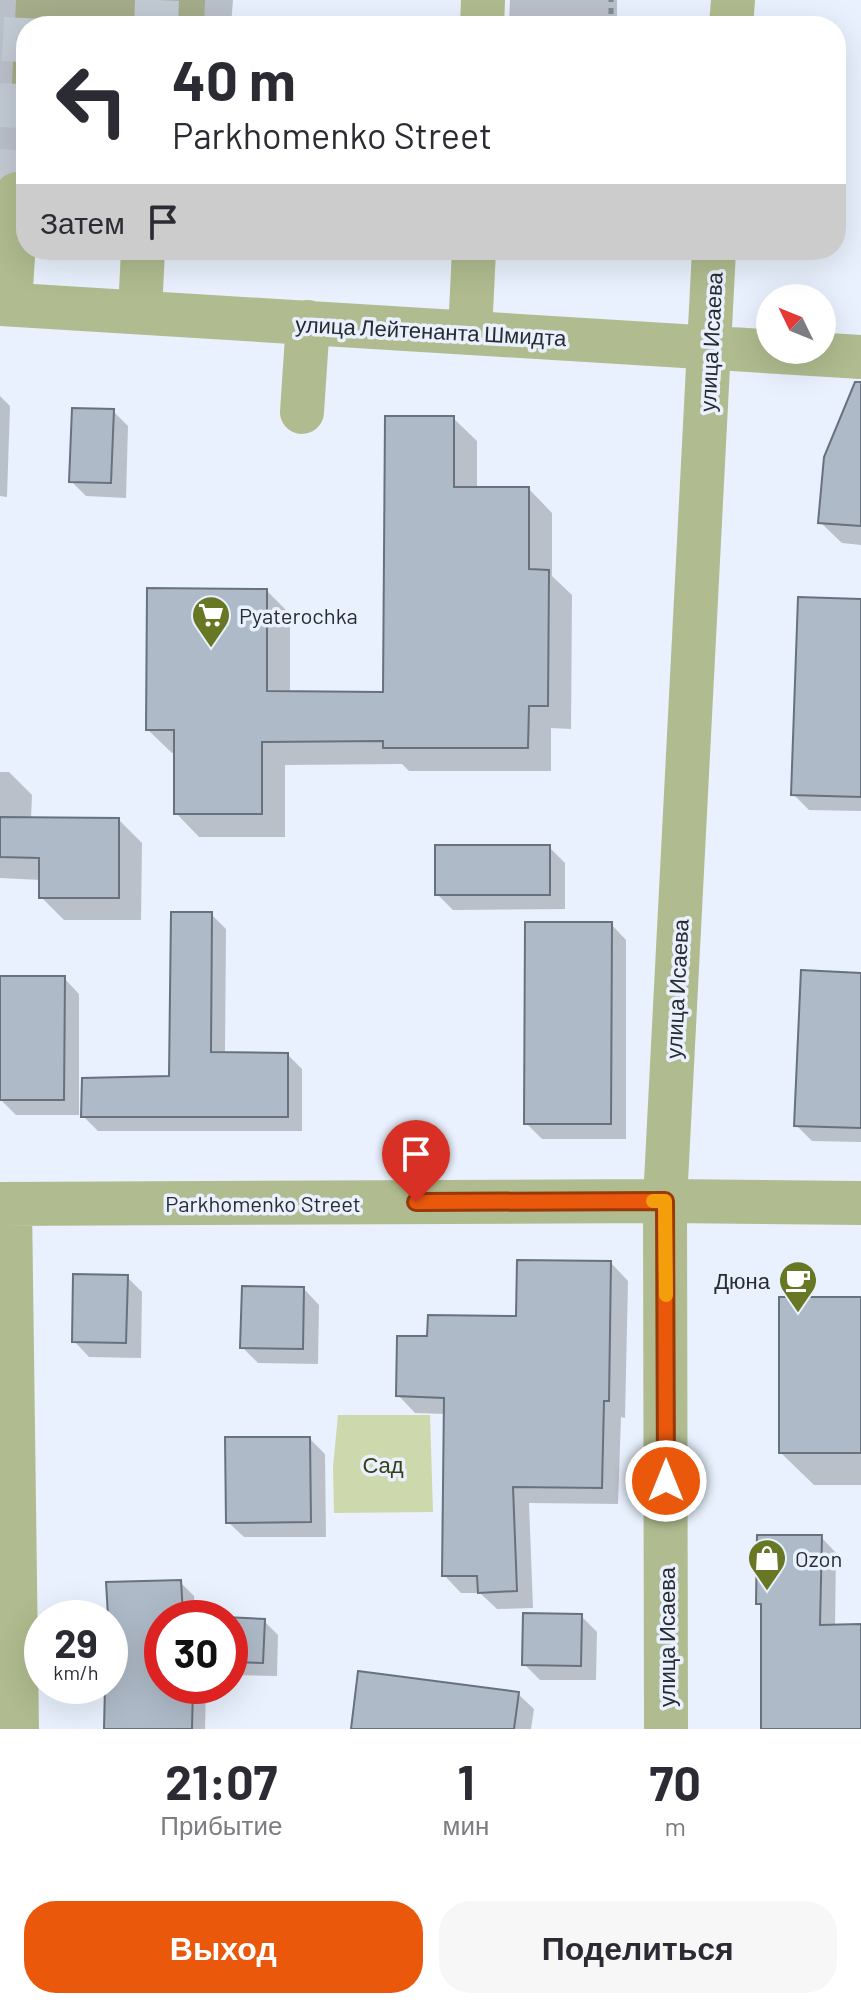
<!DOCTYPE html>
<html lang="ru">
<meta charset="utf-8">
<style>
:root{--surface:#fff;--page:#f7f7f7;--text:#2b2b33;--muted:#7c7c81;--accent:#ea580c}
body{margin:0;font-family:Barlow,sans-serif;background:var(--page);color:var(--text);height:100vh;display:flex;flex-direction:column;font-size:30px;white-space:nowrap}
*{box-sizing:border-box;margin:0}
p{font-size:26px;color:var(--muted)}
.icon{flex:none;width:44px;height:44px;fill:none;stroke:currentColor;stroke-width:2;stroke-linecap:round;stroke-linejoin:round}
.map{position:relative;height:1729px;overflow:hidden}
.details{display:flex;flex-direction:column;background:var(--surface);flex:1}
.details>*{flex:none}
.guide{position:absolute;left:16px;top:16px;width:830px;height:244px;border-radius:32px;box-shadow:0 8px 32px #0002;background:#fff;color:var(--text);overflow:hidden}
.needle{width:52px;rotate:313deg}
.buttons{position:absolute;left:756px;top:284px;display:grid;gap:16px}
.buttons a{display:grid;place-items:center;width:80px;height:80px;border-radius:50%;background:var(--surface);box-shadow:0 8px 32px #0002;font-size:40px}
.speed{position:absolute;left:24px;top:1600px;display:flex;gap:16px;font-size:40px;font-weight:700;text-align:center}
.speed>*{display:grid;place-content:center;width:104px;height:104px;border-radius:50%;background:var(--surface);box-shadow:0 8px 32px #0002;line-height:1}
.speed small{font-size:20px;font-weight:400}
.speed .limit{border:12px solid #d22;background:#fff;color:#111}
.pin{position:absolute;display:grid;place-items:center;width:68px;height:68px;color:#fff;margin:-82px -34px;border-radius:50% 50% 50% 0;rotate:-45deg;box-shadow:0 0 8px #0007}
.pin .icon{rotate:45deg}
.me{position:absolute;width:88px;margin:-44px;rotate:0deg;stroke-linejoin:round;filter:drop-shadow(0 0 6px #0008)}
.turn{display:flex;align-items:center;gap:28px;height:168px;padding:0 24px;font-size:36px}
.turn .icon{width:104px;height:104px;stroke-width:2.5}
.turn b{display:block;font-size:56px;line-height:68px}
.then{display:flex;align-items:center;height:76px;padding:0 24px;background:#0003;gap:16px;font-size:30px}
.eta{display:flex;justify-content:space-evenly;align-items:center;height:136px;text-align:center}
.eta b{font-size:48px;font-weight:700;line-height:56px}
.cta{display:flex;gap:16px;margin-top:auto;padding:16px 24px}
.cta a{flex:1;height:92px;border-radius:32px;background:var(--accent);color:#fff;font-size:32px;font-weight:700;line-height:92px;text-align:center}
.cta a+a{background:var(--page);color:var(--text)}
.map>svg:first-child{display:block}
.green{fill:#cdd8ad}
.shadow{fill:#0003}
.building{fill:#afbac8;stroke:#68717e;stroke-width:2}
.lines{fill:none;stroke-linecap:round;stroke-linejoin:round}
.minor-tunnel{stroke:#c2cad4;stroke-width:44;stroke-dasharray:44 22;stroke-linecap:butt}
.path{stroke:#828991;stroke-width:5;stroke-dasharray:6 6;stroke-linecap:butt}
.minor{stroke:#b0bc8f;stroke-width:44}
.route-casing{stroke:#983908;stroke-width:20}
.route{stroke:#ea580c;stroke-width:14}
.slow{stroke:#f59e0b;stroke-width:14}
.labels{text-anchor:middle;dominant-baseline:central;stroke-width:7;stroke-linejoin:round;paint-order:stroke}
.street-label{font-size:22px;fill:#282c31;stroke:#e8f1fd}
.poi-label{font-size:22px;fill:#282c31;stroke:#e8f1fd;text-anchor:start}
.park-label{font-size:22px;fill:#373f14;stroke:#e8f1fd}
</style>
<div class="map">
<svg width="861" height="1729" viewBox="0 0 861 1729">
<rect width="100%" height="100%" fill="#e8f1fd"/>
<path class="green" d="M 16,0 L 205,0 L 204,26 L 26,26 L 26,126 L 10,125 Z
M 338,1415 L 430,1415 L 433,1512 L 334,1513 L 333,1467 Z"/>
<path class="shadow" d="M 0,0 L 233,0 L 231,26 L 26,26 L 26,204 L 0,208 Z
M 617,0 L 617,26 L 509,26 L 510,0 Z
M 526,250 L 617,250 L 617,254 L 531,254 Z
M 0,396 L 10,406 L 7,497 L 0,496 Z
M 113,411 L 128,426 L 126,498 L 86,496 L 71,481 Z
M 453,418 L 477,441 L 477,489 L 529,489 L 552,513 L 552,576 L 572,595 L 571,729 L 551,728 L 551,771 L 409,771 L 402,764 L 285,765 L 285,837 L 199,837 L 176,813 L 176,753 L 172,753 L 148,730 L 267,591 L 290,614 L 290,693 L 385,694 Z
M 861,423 L 861,545 L 842,543 L 820,522 Z
M 861,601 L 861,811 L 809,810 L 793,794 Z
M 0,772 L 9,772 L 32,795 L 31,819 L 119,820 L 142,843 L 141,920 L 64,920 L 41,897 L 41,880 L 0,878 Z
M 549,847 L 565,863 L 565,909 L 453,910 L 437,894 Z
M 211,914 L 226,929 L 225,1054 L 288,1055 L 302,1069 L 302,1131 L 98,1131 L 83,1116 L 171,1078 Z
M 611,924 L 626,940 L 626,1139 L 542,1139 L 526,1123 Z
M 861,975 L 861,1142 L 812,1141 L 796,1125 Z
M 64,978 L 79,994 L 79,1115 L 16,1115 L 1,1100 Z
M 611,1263 L 628,1281 L 625,1418 L 621,1417 L 618,1504 L 529,1503 L 533,1608 L 497,1609 L 480,1593 L 461,1593 L 444,1575 L 446,1414 L 415,1413 L 398,1395 L 429,1338 L 518,1318 Z
M 127,1277 L 142,1292 L 141,1358 L 89,1357 L 74,1341 Z
M 304,1289 L 319,1305 L 318,1364 L 258,1363 L 242,1347 Z
M 861,1299 L 861,1485 L 814,1485 L 781,1453 Z
M 310,1439 L 325,1454 L 326,1537 L 244,1537 L 228,1522 Z
M 821,1537 L 836,1553 L 835,1627 L 861,1627 L 861,1729 L 763,1729 L 763,1608 L 758,1603 Z
M 180,1582 L 194,1596 L 196,1618 L 198,1618 L 162,1618 L 162,1686 L 206,1686 L 205,1729 L 106,1729 L 110,1668 L 113,1668 Z
M 581,1616 L 597,1632 L 596,1680 L 540,1680 L 524,1664 Z
M 230,1619 L 264,1621 L 278,1635 L 277,1676 L 230,1675 Z
M 518,1694 L 534,1709 L 531,1729 L 353,1729 Z"/>
<path class="building" d="M 855,382 L 861,382 L 861,526 L 818,523 L 824,457 Z
M 72,408 L 114,409 L 111,483 L 69,482 Z
M 385,416 L 454,416 L 454,487 L 529,487 L 529,569 L 549,570 L 548,706 L 529,706 L 528,748 L 383,748 L 383,741 L 262,742 L 262,814 L 174,814 L 174,730 L 146,730 L 147,588 L 267,589 L 267,691 L 383,692 Z
M 798,597 L 861,599 L 861,797 L 791,795 Z
M 0,817 L 119,818 L 119,898 L 39,898 L 39,858 L 0,857 Z
M 435,845 L 550,845 L 550,895 L 435,895 Z
M 171,912 L 212,912 L 211,1052 L 288,1053 L 288,1117 L 81,1117 L 82,1078 L 169,1076 Z
M 525,922 L 612,922 L 611,1124 L 524,1124 Z
M 801,970 L 861,973 L 861,1128 L 794,1126 Z
M 0,976 L 65,976 L 64,1100 L 0,1100 Z
M 517,1260 L 611,1261 L 609,1401 L 604,1401 L 602,1488 L 513,1487 L 517,1591 L 478,1593 L 477,1576 L 442,1576 L 444,1398 L 396,1396 L 397,1336 L 427,1336 L 428,1315 L 516,1316 Z
M 73,1274 L 128,1275 L 126,1343 L 72,1342 Z
M 242,1286 L 304,1287 L 303,1349 L 240,1348 Z
M 779,1297 L 861,1297 L 861,1453 L 779,1453 Z
M 225,1437 L 310,1437 L 311,1522 L 226,1523 Z
M 757,1535 L 822,1535 L 820,1625 L 861,1624 L 861,1729 L 761,1729 L 761,1604 L 756,1604 Z
M 181,1580 L 183,1615 L 265,1619 L 263,1663 L 230,1662 L 230,1618 L 162,1618 L 162,1686 L 193,1686 L 192,1729 L 104,1729 L 105,1686 L 112,1686 L 106,1582 Z
M 523,1613 L 582,1614 L 581,1666 L 522,1665 Z
M 358,1671 L 519,1692 L 514,1729 L 351,1729 Z"/>
<g class="lines">
<path class="minor-tunnel" d="M 156,26 L 157,0
M 17,194 L 27,0"/>
<path class="path" d="M 611,26 L 611,0"/>
<path class="minor" d="M 482,26 L 483,0
M 731,26 L 733,0
M 0,304 L 861,357
M 10,304 L 17,194
M 140,312 L 143,250
M 470,332 L 474,250
M 302,412 L 308,322
M 0,1204 L 665,1201 L 861,1203
M 10,1204 L 17,1729
M 666,1729 L 665,1201 L 714,250"/>
</g>
<g class="lines">
<defs>
<path id="route" d="M 416,1202 L 665,1201 L 666,1481"/>
</defs>
<use href="#route" class="route-casing"/>
<use href="#route" class="route"/>
<path class="slow" d="M 653,1201 L 665,1201 L 666,1295"/>
</g>
<defs>
<symbol id="supermarket-pin" viewBox="-11 -11 22 30"><path d="M0 17L-7.5 6A9.5 9.5 0 1 1 7.5 6Z" fill="#677724" stroke="#e8f1fd"/><path d="M-6-5.5h2.5l.6 2H6L4.5 2H-2.5L-4.4-4H-6ZM-1.5 3.2a1.3 1.3 0 1 0 .1 0ZM3 3.2a1.3 1.3 0 1 0 .1 0Z" fill="#fff"/></symbol>
<symbol id="cafe-pin" viewBox="-11 -11 22 30"><path d="M0 17L-7.5 6A9.5 9.5 0 1 1 7.5 6Z" fill="#677724" stroke="#e8f1fd"/><path d="M-5.5-4.5H6V0H3Q3 3.5 0 3.5H-2.5Q-5.5 3.5-5.5 0ZM3-3.2v2h1.7v-2ZM-6 4.5H4V6H-6Z" fill="#fff"/></symbol>
<symbol id="shop-pin" viewBox="-11 -11 22 30"><path d="M0 17L-7.5 6A9.5 9.5 0 1 1 7.5 6Z" fill="#677724" stroke="#e8f1fd"/><path d="M-5-2.5h2.3a2.7 3.5 0 0 1 5.4 0H5L5.5 6h-11ZM-1.5-2.5h3a1.5 2.3 0 0 0-3 0Z" fill="#fff"/></symbol>
</defs>
<g fill-rule="evenodd">
<use href="#supermarket-pin" x="189" y="593" width="44" height="60"/>
<use href="#cafe-pin" x="776" y="1258" width="44" height="60"/>
<use href="#shop-pin" x="745" y="1536" width="44" height="60"/>
</g>
<g class="labels">
<g class="street-label">
<text transform="translate(431 330) rotate(3)">улица Лейтенанта Шмидта</text>
<text transform="translate(710 342) rotate(-87)">улица Исаева</text>
<text transform="translate(676 989) rotate(-87)">улица Исаева</text>
<text x="263" y="1203">Parkhomenko Street</text>
<text transform="translate(666 1637) rotate(-90)">улица Исаева</text>
</g>
<g class="poi-label">
<text x="239" y="615">Pyaterochka</text>
<text x="770" y="1280" text-anchor="end">Дюна</text>
<text x="795" y="1558">Ozon</text>
</g>
<g class="park-label">
<text x="383" y="1464">Сад</text>
</g>
</g>
</svg>
<div class="buttons">
<a><svg class="needle" viewBox="-14 -14 28 28"><path d="M0-13l5 13h-10z" fill="#e53935"/><path d="M0 13l5-13h-10z" fill="#7c7c81"/></svg></a>
</div>
<div class="speed"><div>29<small>km/h</small></div><div class="limit">30</div></div>
<div class="pin" style="left:416px;top:1202px;background:#d93025"><svg class="icon" aria-label="arrive" viewBox="0 0 24 24"><path d="M6 21V4h12l-3 4 3 4H6"/></svg></div>
<svg class="me" style="left:666px;top:1481px" viewBox="-20 -20 40 40"><circle r="17" fill="#ea580c" stroke="#fff" stroke-width="3"/><path d="M0-11L8 9 0 5-8 9z" fill="#fff"/></svg>
<div class="guide">
<div class="turn"><svg class="icon" aria-label="left" viewBox="0 0 24 24"><path d="M17 20v-9H6M10 6l-5 5 5 5"/></svg><div><b>40 m</b>Parkhomenko Street</div></div>
<div class="then">Затем<svg class="icon" aria-label="arrive" viewBox="0 0 24 24"><path d="M6 21V4h12l-3 4 3 4H6"/></svg></div>
</div>
</div>
<section class="details">
<div class="eta">
<div><b>21:07</b><p>Прибытие</p></div>
<div><b>1</b><p>мин</p></div>
<div><b>70</b><p>m</p></div>
</div>
<div class="cta"><a>Выход</a><a>Поделиться</a></div>
</section>
